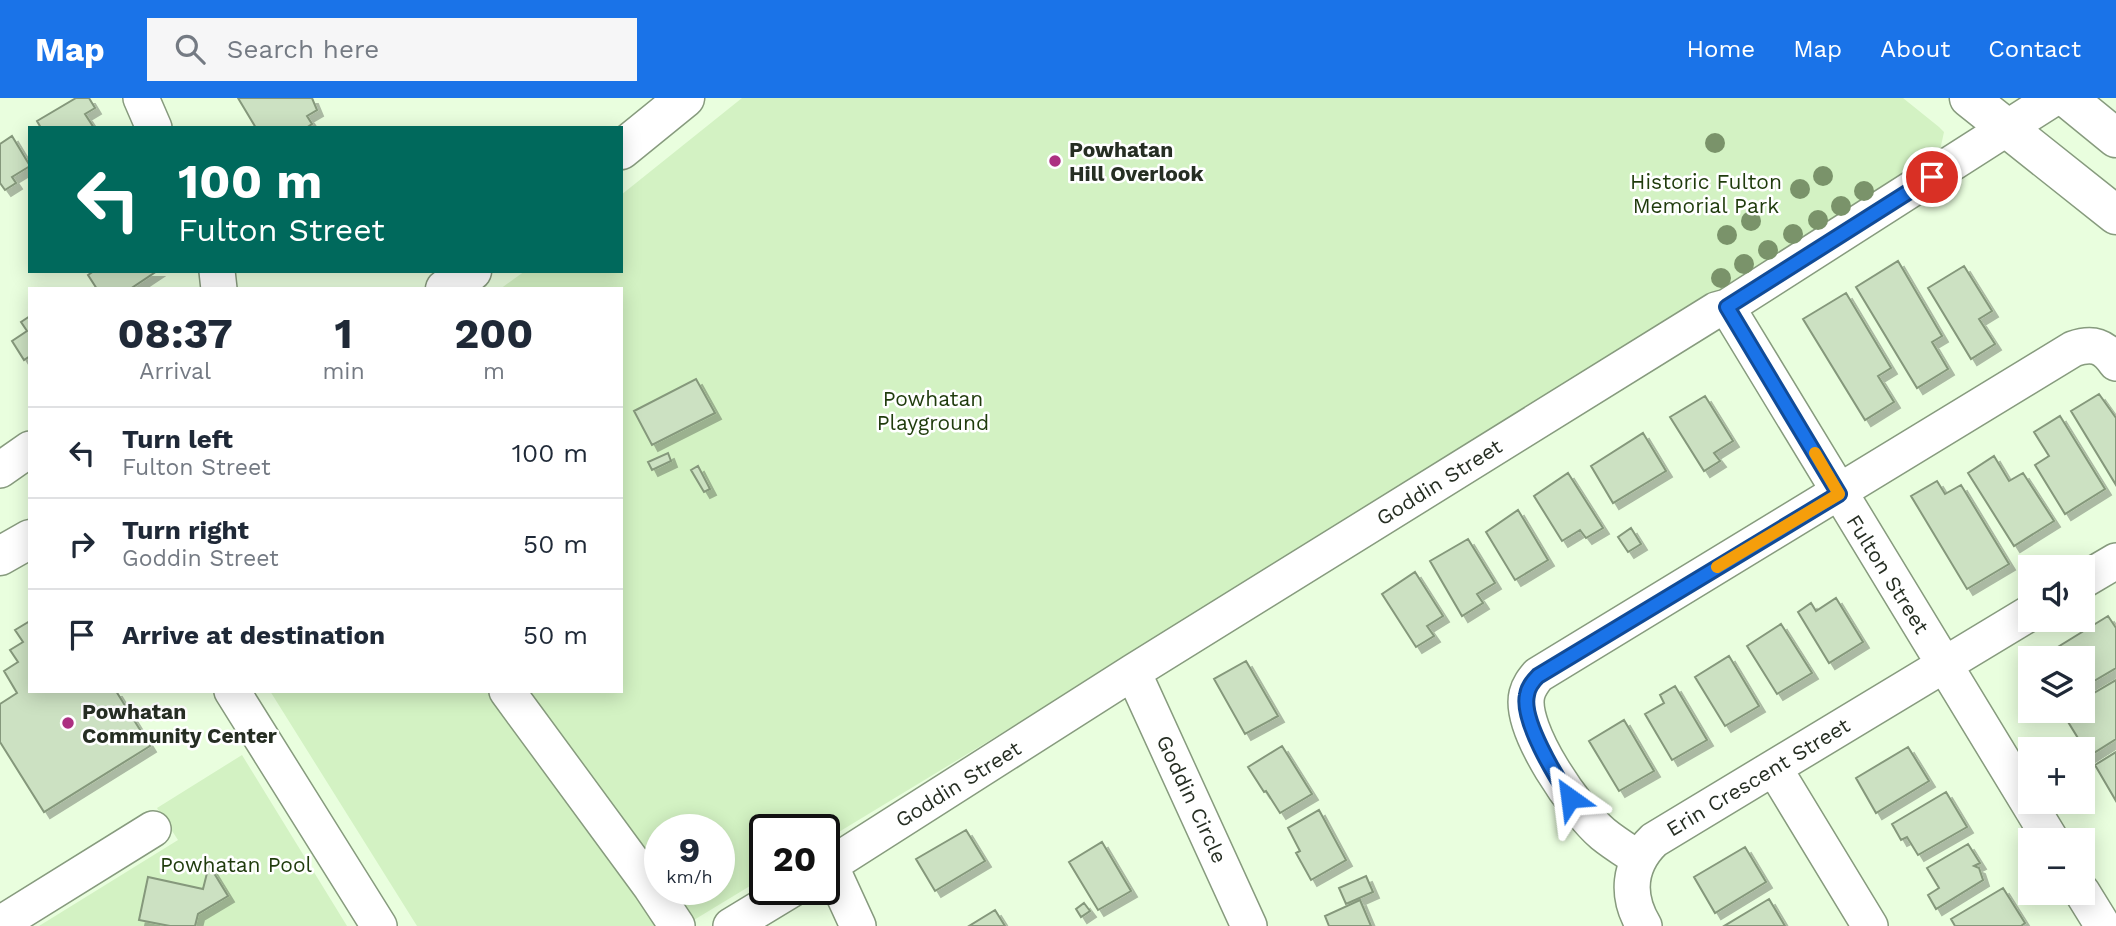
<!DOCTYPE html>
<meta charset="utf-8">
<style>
:root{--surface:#fff;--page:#f6f6f7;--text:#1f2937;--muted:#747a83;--line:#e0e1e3;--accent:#1a73e8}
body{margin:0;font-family:"Work Sans",sans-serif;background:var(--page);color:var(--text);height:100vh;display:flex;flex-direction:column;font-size:26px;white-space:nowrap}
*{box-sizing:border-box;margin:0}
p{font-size:23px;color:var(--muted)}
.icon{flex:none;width:38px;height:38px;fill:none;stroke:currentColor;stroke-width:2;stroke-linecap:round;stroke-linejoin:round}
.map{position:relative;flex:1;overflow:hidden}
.drawer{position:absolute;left:28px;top:189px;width:595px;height:406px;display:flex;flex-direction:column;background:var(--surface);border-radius:0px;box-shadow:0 4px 18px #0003}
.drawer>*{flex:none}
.guide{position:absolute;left:28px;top:28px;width:595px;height:147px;border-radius:0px;box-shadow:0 4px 18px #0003;background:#00695c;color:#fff;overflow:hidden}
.buttons{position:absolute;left:2018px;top:457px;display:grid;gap:14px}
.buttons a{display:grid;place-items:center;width:77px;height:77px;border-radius:0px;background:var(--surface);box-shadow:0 4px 18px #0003;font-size:35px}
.speed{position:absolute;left:644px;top:716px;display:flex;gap:14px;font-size:35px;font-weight:700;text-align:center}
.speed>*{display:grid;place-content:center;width:91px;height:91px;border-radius:50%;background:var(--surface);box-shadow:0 4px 18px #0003;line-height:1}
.speed small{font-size:18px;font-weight:400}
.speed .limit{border:4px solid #111;border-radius:10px;background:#fff;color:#111}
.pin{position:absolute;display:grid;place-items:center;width:60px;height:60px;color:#fff;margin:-30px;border:4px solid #fff;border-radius:50%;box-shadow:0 2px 7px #0007}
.me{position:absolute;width:77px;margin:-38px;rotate:329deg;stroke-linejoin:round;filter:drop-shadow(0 0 5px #0008)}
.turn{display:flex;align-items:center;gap:24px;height:147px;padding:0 35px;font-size:32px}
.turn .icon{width:91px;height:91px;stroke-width:2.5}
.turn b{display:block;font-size:49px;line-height:60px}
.eta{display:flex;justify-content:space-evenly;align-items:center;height:119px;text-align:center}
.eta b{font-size:42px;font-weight:700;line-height:49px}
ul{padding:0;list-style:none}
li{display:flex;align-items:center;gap:21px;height:91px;padding:0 35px;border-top:2px solid var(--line)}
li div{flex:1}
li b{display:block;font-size:26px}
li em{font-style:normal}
header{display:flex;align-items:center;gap:42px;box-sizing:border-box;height:98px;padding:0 35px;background:var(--accent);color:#fff}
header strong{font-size:33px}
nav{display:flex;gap:38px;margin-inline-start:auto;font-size:24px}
.search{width:490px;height:63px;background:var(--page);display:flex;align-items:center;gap:18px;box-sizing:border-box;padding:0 24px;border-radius:0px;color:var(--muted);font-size:26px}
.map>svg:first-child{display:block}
.green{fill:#d3f2c3;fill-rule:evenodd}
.building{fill:#cce1c2;stroke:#85987b;stroke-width:2;filter:url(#shadow)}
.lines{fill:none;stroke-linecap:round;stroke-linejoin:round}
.minor-casing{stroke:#879b7e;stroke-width:38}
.major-casing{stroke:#879b7e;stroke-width:41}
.minor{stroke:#fff;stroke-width:35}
.major{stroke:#fff;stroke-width:38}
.tree{fill:#7a936a}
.route-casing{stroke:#114b97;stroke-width:18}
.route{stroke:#1a73e8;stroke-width:12}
.slow{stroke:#f59e0b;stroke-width:12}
.poi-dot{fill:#ac3081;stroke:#fff;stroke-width:2.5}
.labels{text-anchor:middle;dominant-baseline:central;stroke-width:5;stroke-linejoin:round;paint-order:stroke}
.poi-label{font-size:21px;font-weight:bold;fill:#262e23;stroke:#fff;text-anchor:start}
.park-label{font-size:21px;fill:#1f3b0c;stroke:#fff}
.street-label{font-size:21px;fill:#262e23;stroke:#fff}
</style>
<header>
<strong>Map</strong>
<div class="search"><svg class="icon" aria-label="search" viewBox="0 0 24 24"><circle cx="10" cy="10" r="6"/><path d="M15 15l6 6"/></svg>Search here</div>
<nav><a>Home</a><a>Map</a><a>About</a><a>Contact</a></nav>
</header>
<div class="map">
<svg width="2116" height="828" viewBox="0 0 2116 828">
<defs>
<filter id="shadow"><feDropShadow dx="6" dy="6" stdDeviation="0" flood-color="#0004"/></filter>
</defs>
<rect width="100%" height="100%" fill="#e9fede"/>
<path class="green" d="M 742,0 L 1903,0 L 1939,29 L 1944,34 L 1939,57 L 1674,227 L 824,743 L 824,732 L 765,732 L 765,779 L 684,828 L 417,828 L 270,593 L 621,593 L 621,191 L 500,191 L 525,173 L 621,173 L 621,97 ZM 660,732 L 719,732 L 719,791 L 660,791 Z
M 242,657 L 347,828 L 39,828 L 178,742 L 157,710 Z"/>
<path class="building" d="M 76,0 L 89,0 L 95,10 L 85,16 L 94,30 L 41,30 L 37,23 Z
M 238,0 L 312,0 L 317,12 L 307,18 L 312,26 L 306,30 L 256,30 Z
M 12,38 L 30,68 L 12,79 L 16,85 L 5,92 L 0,85 L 0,46 Z
M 1898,163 L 1942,238 L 1932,244 L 1948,271 L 1917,290 L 1856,189 Z
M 1964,168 L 1992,213 L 1979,221 L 1995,246 L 1971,261 L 1928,190 Z
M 94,173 L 157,173 L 130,191 L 97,191 L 88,177 Z
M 1846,195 L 1891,270 L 1878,278 L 1894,304 L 1865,322 L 1803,221 Z
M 30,218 L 30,258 L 24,262 L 12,243 L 27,233 L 21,224 Z
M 696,281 L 715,315 L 652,347 L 634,313 Z
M 2099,296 L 2116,320 L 2116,387 L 2071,313 Z
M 1705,298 L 1733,343 L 1714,355 L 1720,363 L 1704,373 L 1670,319 Z
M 2060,318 L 2105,391 L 2065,416 L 2035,367 L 2049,358 L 2034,334 Z
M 1643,335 L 1666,373 L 1613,405 L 1591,368 Z
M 668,355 L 671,363 L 652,372 L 648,364 Z
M 1994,358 L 2009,383 L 2023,375 L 2054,423 L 2014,448 L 1968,375 Z
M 698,368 L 710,391 L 704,394 L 691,372 Z
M 1568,375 L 1603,430 L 1586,440 L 1580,432 L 1562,443 L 1534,398 Z
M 1937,383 L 1945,396 L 1961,387 L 2009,466 L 1967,491 L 1911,398 Z
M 1518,412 L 1548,462 L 1515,482 L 1486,434 Z
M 1631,430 L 1641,446 L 1628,454 L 1618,439 Z
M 1468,441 L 1495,485 L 1477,496 L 1483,505 L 1462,518 L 1430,463 Z
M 1415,474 L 1443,518 L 1427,528 L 1434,538 L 1416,549 L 1382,496 Z
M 1836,500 L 1863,544 L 1829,565 L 1798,514 L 1811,505 L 1816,513 Z
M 2108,518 L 2116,530 L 2116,570 L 2082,590 L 2082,560 L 2040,560 Z
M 30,523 L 30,593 L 116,593 L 150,648 L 44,714 L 0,644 L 0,606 L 17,595 L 4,573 L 18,564 L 10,552 L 23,544 L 15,532 Z
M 1781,526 L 1812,575 L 1777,596 L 1747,548 Z
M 1729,558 L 1759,608 L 1725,628 L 1695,579 Z
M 1246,563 L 1278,618 L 1245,636 L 1214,581 Z
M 2116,582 L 2116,641 L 2089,658 L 2062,614 L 2082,612 L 2082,602 Z
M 1675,588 L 1707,642 L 1672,662 L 1645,616 L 1664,605 L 1660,597 Z
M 1624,622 L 1654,673 L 1619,693 L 1589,643 Z
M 1282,648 L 1312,696 L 1280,715 L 1266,693 L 1264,694 L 1248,669 Z
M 1908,649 L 1929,683 L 1876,715 L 1856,680 Z
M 2116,654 L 2116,703 L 2095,667 Z
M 1946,694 L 1967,729 L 1918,757 L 1907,739 L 1901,742 L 1892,726 Z
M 1319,712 L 1346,762 L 1311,782 L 1296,755 L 1300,753 L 1288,730 Z
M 966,732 L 985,763 L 935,793 L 916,761 Z
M 1102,744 L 1131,793 L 1098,812 L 1069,764 Z
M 1968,746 L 1980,765 L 1974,768 L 1979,770 L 1983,782 L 1936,811 L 1928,797 L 1939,790 L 1927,770 Z
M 1745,749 L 1766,784 L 1715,815 L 1694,779 Z
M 209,767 L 228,798 L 198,816 L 195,828 L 170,828 L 139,822 L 148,779 L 203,791 Z
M 1366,778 L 1373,794 L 1346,806 L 1339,790 Z
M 2003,790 L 2025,825 L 2021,828 L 1955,828 L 1951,821 Z
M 1769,801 L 1785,828 L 1724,828 Z
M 1360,802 L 1371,828 L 1329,828 L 1325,818 Z
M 1084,805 L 1090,813 L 1081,819 L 1076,811 Z
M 995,812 L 1005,828 L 969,828 Z"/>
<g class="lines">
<defs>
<path id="minor" d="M 141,0 L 154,30
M 217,173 L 219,191
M 1727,209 L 2051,742
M 0,372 L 30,351
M 2082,483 L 2116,463
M 1133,574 L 1249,828
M 232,593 L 379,828
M 507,593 L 651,789 L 677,828
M 1774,670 L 1870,828
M 1639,761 C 1627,753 1614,745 1603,736 C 1577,714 1518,631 1527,596 C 1529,588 1533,583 1538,577 L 2073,251 C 2093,244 2104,248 2116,265
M 830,767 L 858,828
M 824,771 L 1133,574 L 1716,212 L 1727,209 L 2054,0
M 2082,794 L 2103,828
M 0,826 L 153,731
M 731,828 L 792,791
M 1644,828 C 1626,798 1628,767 1654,742 L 2030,515"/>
<path id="major" d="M 1969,0 L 2116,117
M 2067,0 L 2116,40
M 621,52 L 685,0
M 445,191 L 472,173
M 0,458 L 30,441"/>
</defs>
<use href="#minor" class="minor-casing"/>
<use href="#major" class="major-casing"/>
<use href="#minor" class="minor"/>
<use href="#major" class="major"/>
</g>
<g class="tree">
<circle cx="1715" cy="45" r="10"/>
<circle cx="1823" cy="78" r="10"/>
<circle cx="1800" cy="91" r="10"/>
<circle cx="1864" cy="93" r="10"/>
<circle cx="1841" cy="108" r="10"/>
<circle cx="1818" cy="122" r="10"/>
<circle cx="1751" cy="123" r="10"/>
<circle cx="1793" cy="136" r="10"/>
<circle cx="1727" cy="137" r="10"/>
<circle cx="1768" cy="152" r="10"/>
<circle cx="1744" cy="166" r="10"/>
<circle cx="1721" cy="180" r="10"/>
</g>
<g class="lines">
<defs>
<path id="route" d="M 1570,700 C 1556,679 1521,622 1527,597 C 1528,589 1533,583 1538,578 L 1839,396 L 1727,209 L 1932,79"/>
</defs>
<use href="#route" class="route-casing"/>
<use href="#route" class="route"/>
<path class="slow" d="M 1717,469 L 1839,396 L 1815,355"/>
</g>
<g class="poi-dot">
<circle cx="1055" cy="63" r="7"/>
<circle cx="68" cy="625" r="7"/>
</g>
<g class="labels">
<g class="poi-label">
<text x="1069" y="51">Powhatan<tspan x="1069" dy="24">Hill Overlook</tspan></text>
<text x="82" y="613">Powhatan<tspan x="82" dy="24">Community Center</tspan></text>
</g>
<g class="park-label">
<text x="1706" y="83">Historic Fulton<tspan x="1706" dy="24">Memorial Park</tspan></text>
<text x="933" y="300">Powhatan<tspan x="933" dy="24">Playground</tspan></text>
<text x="236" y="766">Powhatan Pool</text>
</g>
<g class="street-label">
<text transform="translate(1439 384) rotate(-32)">Goddin Street</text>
<text transform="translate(1888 476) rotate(58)">Fulton Street</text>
<text transform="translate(1758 679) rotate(-31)">Erin Crescent Street</text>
<text transform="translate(958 686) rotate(-32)">Goddin Street</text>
<text transform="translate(1192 701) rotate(65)">Goddin Circle</text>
</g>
</g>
</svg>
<div class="buttons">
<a><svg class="icon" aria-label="sound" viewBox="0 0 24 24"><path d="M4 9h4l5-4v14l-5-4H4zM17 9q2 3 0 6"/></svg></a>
<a><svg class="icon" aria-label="layers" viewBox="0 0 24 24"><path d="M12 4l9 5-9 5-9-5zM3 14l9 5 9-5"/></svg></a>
<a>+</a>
<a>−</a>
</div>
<div class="speed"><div>9<small>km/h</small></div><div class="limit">20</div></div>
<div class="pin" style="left:1932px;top:79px;background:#d93025"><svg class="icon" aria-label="arrive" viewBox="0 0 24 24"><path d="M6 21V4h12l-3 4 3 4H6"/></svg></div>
<svg class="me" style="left:1570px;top:700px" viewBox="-20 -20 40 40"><path d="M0-17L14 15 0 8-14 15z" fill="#1a73e8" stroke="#fff" stroke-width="4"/></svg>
<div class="guide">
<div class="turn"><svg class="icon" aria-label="left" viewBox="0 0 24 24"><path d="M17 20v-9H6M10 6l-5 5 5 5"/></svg><div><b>100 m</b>Fulton Street</div></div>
</div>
<section class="drawer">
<div class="eta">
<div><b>08:37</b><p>Arrival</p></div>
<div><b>1</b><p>min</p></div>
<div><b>200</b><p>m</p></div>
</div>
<ul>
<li><svg class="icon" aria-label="left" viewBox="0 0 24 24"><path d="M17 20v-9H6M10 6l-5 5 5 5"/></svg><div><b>Turn left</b><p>Fulton Street</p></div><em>100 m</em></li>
<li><svg class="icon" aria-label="right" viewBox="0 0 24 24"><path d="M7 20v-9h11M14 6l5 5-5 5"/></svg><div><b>Turn right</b><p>Goddin Street</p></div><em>50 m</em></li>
<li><svg class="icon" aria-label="arrive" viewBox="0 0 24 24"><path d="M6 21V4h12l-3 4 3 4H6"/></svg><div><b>Arrive at destination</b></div><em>50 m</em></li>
</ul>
</section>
</div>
